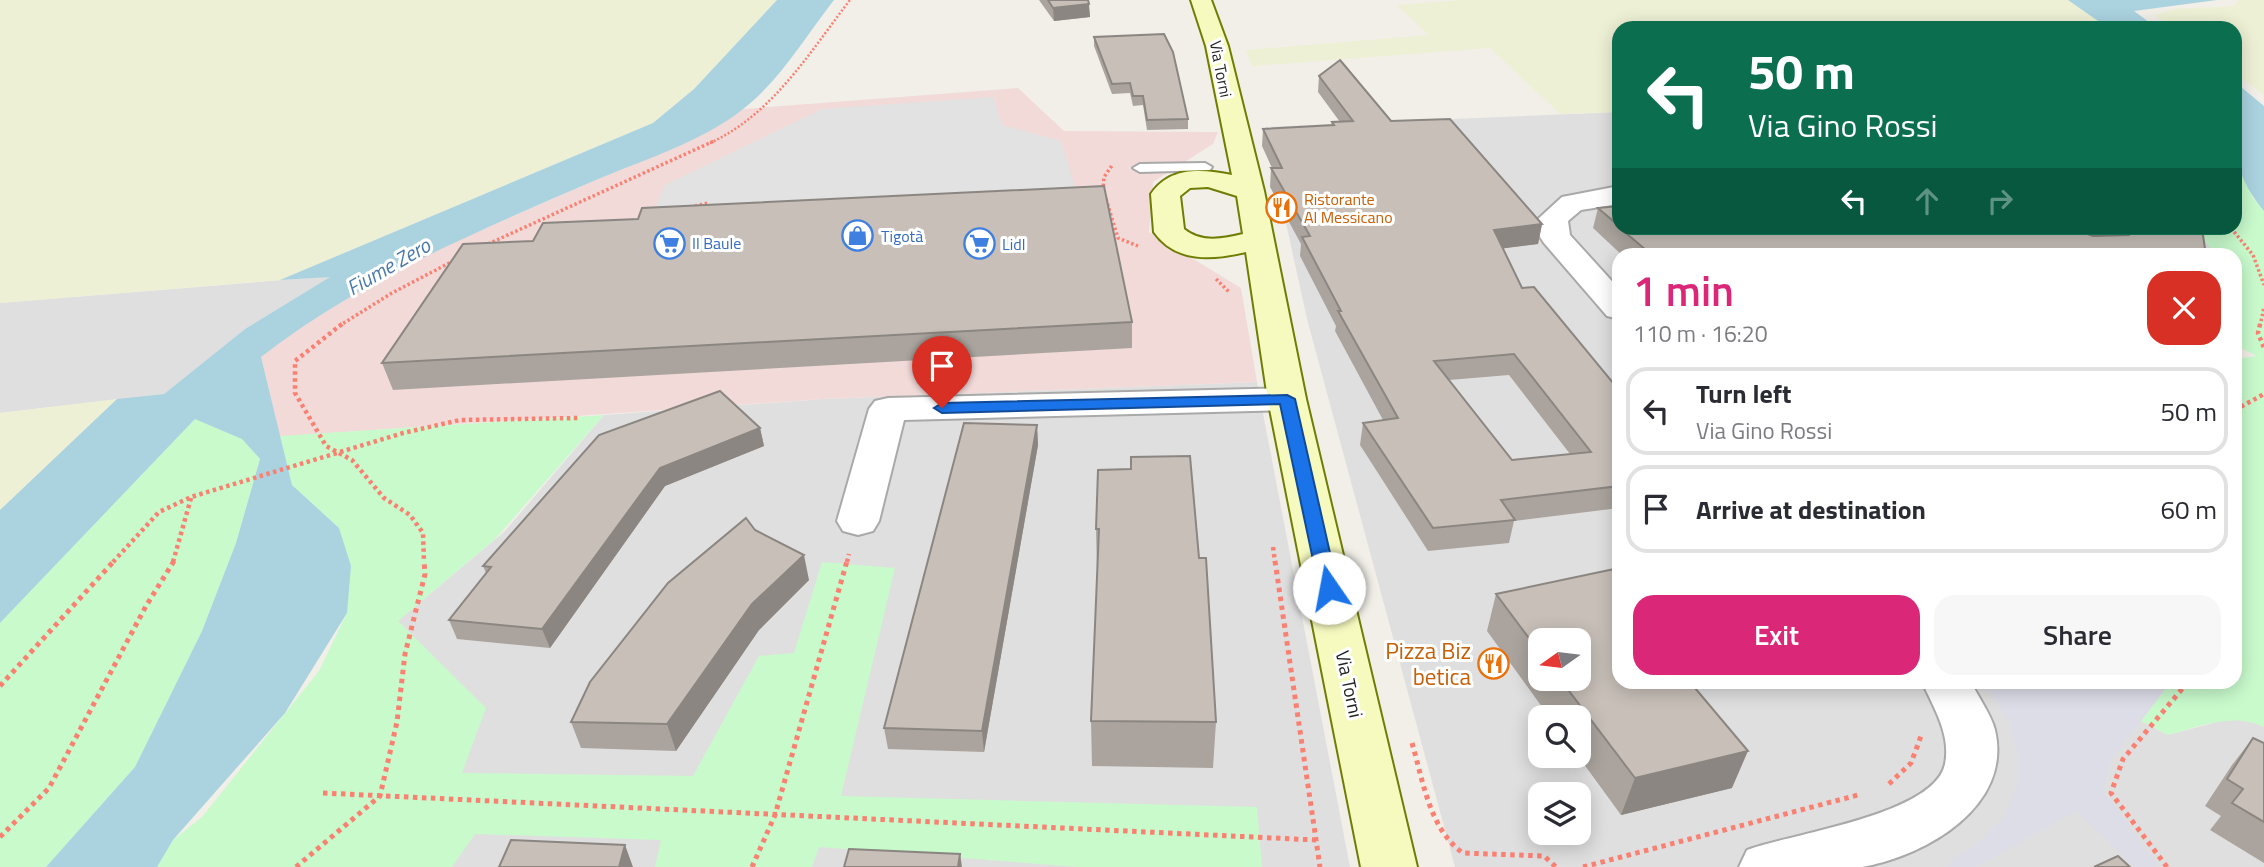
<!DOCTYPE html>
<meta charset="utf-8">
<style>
:root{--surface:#fff;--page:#f7f7f7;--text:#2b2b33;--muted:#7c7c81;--line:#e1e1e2;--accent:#db2777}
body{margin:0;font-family:"Titillium Web",sans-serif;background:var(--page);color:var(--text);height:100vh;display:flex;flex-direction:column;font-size:26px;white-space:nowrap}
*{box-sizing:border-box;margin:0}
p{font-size:23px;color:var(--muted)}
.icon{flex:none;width:38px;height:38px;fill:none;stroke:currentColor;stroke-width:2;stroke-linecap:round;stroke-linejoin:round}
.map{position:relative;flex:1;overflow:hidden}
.details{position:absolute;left:1612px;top:248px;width:630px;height:441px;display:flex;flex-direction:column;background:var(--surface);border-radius:21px;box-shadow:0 4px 18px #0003}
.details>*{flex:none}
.banner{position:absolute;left:1612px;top:21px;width:630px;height:214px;border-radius:21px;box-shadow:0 4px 18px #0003;background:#0b6e4f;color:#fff;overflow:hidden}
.needle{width:46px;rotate:256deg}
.controls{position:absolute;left:1528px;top:628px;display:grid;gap:14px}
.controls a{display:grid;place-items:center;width:63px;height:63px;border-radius:14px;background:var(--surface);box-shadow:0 4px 18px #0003;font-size:35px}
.pin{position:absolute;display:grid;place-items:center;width:60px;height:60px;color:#fff;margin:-72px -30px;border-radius:50% 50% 50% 0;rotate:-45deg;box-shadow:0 0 7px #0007}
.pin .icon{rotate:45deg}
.me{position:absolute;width:77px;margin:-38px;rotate:348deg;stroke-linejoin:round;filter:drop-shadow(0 0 5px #0008)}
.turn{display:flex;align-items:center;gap:24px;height:147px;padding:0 21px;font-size:32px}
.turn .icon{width:91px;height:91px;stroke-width:2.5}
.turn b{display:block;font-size:49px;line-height:60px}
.lanes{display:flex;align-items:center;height:66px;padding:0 21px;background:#0003;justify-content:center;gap:35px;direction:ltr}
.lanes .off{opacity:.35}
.round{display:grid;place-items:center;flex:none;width:74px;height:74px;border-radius:21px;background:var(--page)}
.overview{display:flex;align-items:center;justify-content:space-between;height:119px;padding:0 21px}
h1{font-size:42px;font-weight:600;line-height:52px;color:var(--accent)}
.primary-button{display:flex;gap:14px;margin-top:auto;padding:14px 21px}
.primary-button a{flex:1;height:80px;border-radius:21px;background:var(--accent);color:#fff;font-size:28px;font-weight:600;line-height:80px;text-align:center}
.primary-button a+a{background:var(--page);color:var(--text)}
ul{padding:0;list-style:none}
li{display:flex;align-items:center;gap:21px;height:88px;margin:0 14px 10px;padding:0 7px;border:4px solid var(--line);border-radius:21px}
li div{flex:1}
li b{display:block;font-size:26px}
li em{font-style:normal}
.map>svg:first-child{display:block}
.residential{fill:#e0dfdf;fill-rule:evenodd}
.commercial{fill:#f2dad9}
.farmland{fill:#eef0d5}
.park{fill:#c8facc}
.parking{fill:#e2e2e2}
.plaza{fill:#dddde8}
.water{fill:#aad3df}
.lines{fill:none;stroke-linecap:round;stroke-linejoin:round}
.lane-casing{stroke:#a9a9a9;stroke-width:4}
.street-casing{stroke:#a9a9a9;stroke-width:4}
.secondary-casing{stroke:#707d05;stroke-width:4}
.path-far3{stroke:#fa8072;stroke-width:2.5;stroke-dasharray:2 2;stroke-linecap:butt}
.path-far2{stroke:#fa8072;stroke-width:3.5;stroke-dasharray:2.5 2.5;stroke-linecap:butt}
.path-far1{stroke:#fa8072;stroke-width:4.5;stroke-dasharray:3.5 3.5;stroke-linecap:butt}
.path{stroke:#fa8072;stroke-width:5;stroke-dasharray:4.5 4.5;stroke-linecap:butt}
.lane{fill:#fff;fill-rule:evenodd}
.street{fill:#fff;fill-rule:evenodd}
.secondary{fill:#f7fabf;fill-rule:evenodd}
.wall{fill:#aba49e;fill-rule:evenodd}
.shaded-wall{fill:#8b8681}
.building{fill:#c7bfb8;stroke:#8b8681;stroke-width:2;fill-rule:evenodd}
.route{fill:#1a73e8;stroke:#114b97;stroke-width:2}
.labels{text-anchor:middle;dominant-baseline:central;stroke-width:6;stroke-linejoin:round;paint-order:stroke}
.far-street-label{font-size:16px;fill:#222;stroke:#fff}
.far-food-label{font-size:16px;fill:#c56008;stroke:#fff;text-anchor:start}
.far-shop-label{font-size:16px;fill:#366cbe;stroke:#fff;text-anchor:start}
.street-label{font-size:19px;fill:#222;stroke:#fff}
.water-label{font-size:21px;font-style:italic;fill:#4a7aab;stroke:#fff}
.near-food-label{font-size:23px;fill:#c56008;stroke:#fff;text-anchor:end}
</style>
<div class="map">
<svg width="2264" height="867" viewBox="0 0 2264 867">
<rect width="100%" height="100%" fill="#f2efe9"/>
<path class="residential" d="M 1619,112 L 1619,228 L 2195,228 L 2216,255 L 1619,256 L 1619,682 L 2170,683 L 2141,721 L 2168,735 L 2228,719 L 2248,720 L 2264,727 L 2264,867 L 1455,867 L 1307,319 L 1265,127 ZM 1540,640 L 1578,640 L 1578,679 L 1540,679 ZM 1540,718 L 1578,718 L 1578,756 L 1540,756 ZM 1540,794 L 1578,794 L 1578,833 L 1540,833 Z
M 332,276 L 245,329 L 164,394 L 0,413 L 0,303 Z
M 1257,382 L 1350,867 L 184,867 L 375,640 L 505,531 L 604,415 L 824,399 Z"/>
<path class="commercial" d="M 1018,88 L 1064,131 L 1218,132 L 1213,144 L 1153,182 L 1149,232 L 1241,288 L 1257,382 L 824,399 L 242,439 L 195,419 L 261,357 L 299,328 L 378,280 L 426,254 L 688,140 L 744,109 Z"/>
<path class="farmland" d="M 0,0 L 777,0 L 694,89 L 653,123 L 280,280 L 0,303 Z
M 1464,0 L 2068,0 L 2108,28 L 1619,28 L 1619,112 L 1560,114 L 1490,48 L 1252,66 L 1246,50 L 1429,35 L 1396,5 Z
M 2238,0 L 2264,0 L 2264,95 L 2235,73 L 2235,28 L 2172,28 L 2155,15 L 2174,9 L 2234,6 Z
M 117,399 L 0,510 L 0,413 Z"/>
<path class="park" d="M 2235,161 L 2253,198 L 2264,211 L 2264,727 C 2232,712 2201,726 2168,735 L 2141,721 L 2170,683 L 2235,682 L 2235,359 L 2257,356 L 2235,345 L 2235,256 L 2216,255 L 2195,228 L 2235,228 Z
M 604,415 L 495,539 L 398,621 L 486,708 L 462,773 L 693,776 L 759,656 L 794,653 L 822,562 L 895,568 L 841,796 L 1257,807 L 1262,867 L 1079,867 L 819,847 L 812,867 L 655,867 L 661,840 L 475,834 L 452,867 L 157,867 L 173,840 L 202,817 L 319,671 L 347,613 L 339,528 L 292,485 L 280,436 Z
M 195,419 L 242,439 L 260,459 L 236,543 L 202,631 L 135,767 L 46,867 L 0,867 L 0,623 Z"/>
<path class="parking" d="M 993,97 L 1002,125 L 1061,141 L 1080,204 L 649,223 L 665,185 L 822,109 Z"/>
<path class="plaza" d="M 1985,683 L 2170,683 L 2112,759 L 2103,790 L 2159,867 L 2134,867 L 2076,811 L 1977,867 L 1948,867 L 1952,859 L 1976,845 L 2005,815 L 2017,783 L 2017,754 L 2009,723 Z"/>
<path class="water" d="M 777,0 L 834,0 C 805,37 779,82 742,110 C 698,144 639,161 589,183 C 474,233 360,280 261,357 L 292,485 L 339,528 L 351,566 L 347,613 L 285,713 L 173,840 L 157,867 L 46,867 L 135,767 L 202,631 L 236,543 L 260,459 L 242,439 L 195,419 L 0,623 L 0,510 L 117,399 L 164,394 L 245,329 L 330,277 L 280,280 L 653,123 L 694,89 Z
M 2068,0 L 2217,0 L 2134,11 L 2157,28 L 2108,28 Z
M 2235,82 L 2264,106 L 2264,211 C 2227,166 2235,136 2235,82 Z"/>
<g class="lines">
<defs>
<path id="lane" d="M 1205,163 L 1212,167 L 1210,170 L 1140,172 L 1133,168 L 1140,164 Z"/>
<path id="street" d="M 1619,186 L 1619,204 L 1581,210 L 1568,221 L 1570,235 L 1619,289 L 1619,319 L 1607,316 L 1544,243 L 1540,237 L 1538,219 L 1562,197 Z
M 1287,388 L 1300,391 L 1306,399 L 1300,407 L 1287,410 L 904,420 L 879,521 L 873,531 L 858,535 L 843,531 L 837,521 L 869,409 L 875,401 L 888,398 Z
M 1922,682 L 1971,682 C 1978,697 1991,714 1995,730 C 2013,806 1926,856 1862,867 C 1829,867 1774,867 1739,867 L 1747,850 C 1789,834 1935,815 1945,764 C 1951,735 1934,708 1922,682 Z"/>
<path id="secondary" d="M 1191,0 L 1211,0 L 1228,46 L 1264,191 L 1306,399 L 1417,867 L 1361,867 L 1268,399 L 1246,252 C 1212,260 1176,263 1154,232 L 1151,194 C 1170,166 1202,169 1232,175 L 1206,46 ZM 1208,187 L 1237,196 L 1243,234 C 1222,239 1201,243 1184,229 L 1180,196 L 1190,188 Z"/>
</defs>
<use href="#lane" class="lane-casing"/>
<use href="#street" class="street-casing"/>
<use href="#secondary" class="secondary-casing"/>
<path class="path-far3" d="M 710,143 C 773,114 809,53 850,0"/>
<path class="path-far2" d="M 1103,191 L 1104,177 L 1113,164
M 1106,199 L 1118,238 L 1138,246
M 695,206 L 708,203
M 2231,228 L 2253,255 L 2264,285
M 488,244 L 714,141
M 1216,279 L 1230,293
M 339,326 L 392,293 L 455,260
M 2260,326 L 2264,307"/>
<path class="path-far1" d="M 342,324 L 295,361 L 295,393 L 326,446 L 352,460 L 384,498 L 410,515 L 423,533 L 424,562
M 2260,324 L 2258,333 L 2264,348
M 2235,410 L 2264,394
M 1273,547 L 1275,562
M 113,562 L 159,512 L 191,497 L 403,433 L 460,420 L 578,418
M 173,562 L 191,498
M 847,562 L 849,554"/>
<path class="path" d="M 1275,561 L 1320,867
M 0,686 L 114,561
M 1412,743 C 1423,780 1429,829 1463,853 L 1544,856 L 1556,867
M 1889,784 L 1911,763 L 1921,736
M 323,793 L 1316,840
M 0,837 L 49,788 L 146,606 L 174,561
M 296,867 L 380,796 L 397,722 L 405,654 L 425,574 L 424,561
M 752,867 L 775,815 L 847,561
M 1583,867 L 1858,795
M 2167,867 L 2111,793 L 2123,759 L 2188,682"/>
<use href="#lane" class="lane"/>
<use href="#street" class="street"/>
<use href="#secondary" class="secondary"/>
</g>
<path class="wall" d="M 1039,0 L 1088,0 L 1090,17 L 1054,21 Z
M 1094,37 L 1188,119 L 1188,129 L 1147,130 L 1143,105 L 1133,106 L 1130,93 L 1112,94 L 1094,46 Z
M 1319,76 L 1391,121 L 1542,224 L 1538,244 L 1503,248 L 1522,288 L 1619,390 L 1619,508 L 1514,521 L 1509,543 L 1428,551 L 1360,445 L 1363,423 L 1383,420 L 1335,331 L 1336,326 L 1300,256 L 1301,244 L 1270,187 L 1271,168 L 1272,168 L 1262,146 L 1263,129 L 1331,125 L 1332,122 L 1340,122 L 1318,92 ZM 1509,375 L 1570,454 L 1512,460 L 1449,380 Z
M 1619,206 L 1619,228 L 2202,228 L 2206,256 L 1623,256 L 1593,228 L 1598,208 ZM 2074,229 L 2082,229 L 2095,236 L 2093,236 Z
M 1132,322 L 1132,348 L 393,390 L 382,363 Z
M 1037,425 L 1038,445 L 984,752 L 888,749 L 884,728 Z
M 760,428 L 764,446 L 665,486 L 550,648 L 457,639 L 449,620 L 486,573 L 483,566 Z
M 1098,470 L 1199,558 L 1216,722 L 1213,768 L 1092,766 L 1091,721 L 1097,572 L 1096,529 Z
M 755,530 L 809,580 L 759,630 L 676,751 L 581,748 L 571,722 Z
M 1496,594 L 1732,788 L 1621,815 L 1578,756 L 1578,718 L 1550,718 L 1487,631 ZM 1540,640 L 1578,679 L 1540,679 Z
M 2253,738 L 2264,743 L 2264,863 L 2210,830 L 2221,816 L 2205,806 L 2232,765 Z"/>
<path class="shaded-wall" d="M 1089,4 L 1090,17 L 1054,21 L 1053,8 Z
M 1542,224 L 1538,244 L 1491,250 L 1494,230 Z
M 1037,425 L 1038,445 L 984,752 L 982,731 Z
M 760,428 L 764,446 L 665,486 L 550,648 L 542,629 L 660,468 Z
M 804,555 L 809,580 L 759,630 L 676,751 L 667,724 L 752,604 Z
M 1748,751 L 1732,788 L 1621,815 L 1635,778 Z
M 625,845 L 633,867 L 619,867 Z
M 960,854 L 962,867 L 958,867 Z"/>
<path class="building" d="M 1048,0 L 1088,0 L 1089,4 L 1053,8 Z
M 1164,34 L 1173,52 L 1188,119 L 1147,120 L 1143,96 L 1133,96 L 1130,83 L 1112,84 L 1094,37 Z
M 1340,60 L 1391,121 L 1450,119 L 1542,224 L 1494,230 L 1522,288 L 1534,287 L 1619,390 L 1619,486 L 1501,500 L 1515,520 L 1433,528 L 1363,423 L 1398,418 L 1338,311 L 1341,311 L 1302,237 L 1310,236 L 1271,168 L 1282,168 L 1263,129 L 1334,125 L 1332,122 L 1353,121 L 1319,76 ZM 1514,354 L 1591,452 L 1512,460 L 1434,361 Z
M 1104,186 L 1132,322 L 382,363 L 463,244 L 533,241 L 543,223 L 638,219 L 642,208 Z
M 1619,206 L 1619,226 L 1598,208 Z
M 1620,228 L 2070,228 L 2093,236 L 2128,235 L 2121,228 L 2202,228 L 2206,256 L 1653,256 Z
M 720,391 L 760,428 L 660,468 L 542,629 L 449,620 L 491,567 L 483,566 L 599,435 Z
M 964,423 L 1037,425 L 982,731 L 884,728 Z
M 1190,456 L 1199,558 L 1206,558 L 1216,722 L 1091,721 L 1099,529 L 1096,529 L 1098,470 L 1131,469 L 1131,457 Z
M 746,518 L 755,530 L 804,555 L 752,604 L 667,724 L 571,722 L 590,682 L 668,583 Z
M 1619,568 L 1619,682 L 1690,682 L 1748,751 L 1635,778 L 1560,679 L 1578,679 L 1578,640 L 1540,640 L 1540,653 L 1496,594 Z
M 2253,738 L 2264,743 L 2264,822 L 2232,803 L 2243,789 L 2227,779 Z
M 511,840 L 625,845 L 619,867 L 499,867 Z
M 849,849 L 960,854 L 958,867 L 844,867 Z
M 2118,856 L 2130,867 L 2094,867 Z"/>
<path class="route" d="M 1287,395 L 1295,399 L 1338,588 L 1329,595 L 1319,588 L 1280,404 L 942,413 L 934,408 L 942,403 Z"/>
<defs>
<symbol id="restaurant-ring" viewBox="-11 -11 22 22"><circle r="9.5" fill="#fff" stroke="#e8710a" stroke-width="1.5"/><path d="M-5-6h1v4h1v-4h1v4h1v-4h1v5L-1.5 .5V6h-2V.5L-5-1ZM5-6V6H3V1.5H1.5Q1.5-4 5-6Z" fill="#e8710a"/></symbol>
<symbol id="shop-ring" viewBox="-11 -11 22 22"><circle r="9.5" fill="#fff" stroke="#3f7fe0" stroke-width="1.5"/><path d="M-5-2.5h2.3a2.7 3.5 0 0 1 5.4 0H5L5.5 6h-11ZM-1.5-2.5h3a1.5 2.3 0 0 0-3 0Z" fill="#3f7fe0"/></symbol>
<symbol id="supermarket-ring" viewBox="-11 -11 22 22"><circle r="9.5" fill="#fff" stroke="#3f7fe0" stroke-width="1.5"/><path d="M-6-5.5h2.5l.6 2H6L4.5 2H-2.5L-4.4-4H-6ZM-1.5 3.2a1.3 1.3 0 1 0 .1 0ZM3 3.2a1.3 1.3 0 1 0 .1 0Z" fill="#3f7fe0"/></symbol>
</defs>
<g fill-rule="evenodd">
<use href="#restaurant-ring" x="1264" y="190" width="35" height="35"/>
<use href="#shop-ring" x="840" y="218" width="35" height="35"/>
<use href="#supermarket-ring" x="652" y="226" width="35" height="35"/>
<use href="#supermarket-ring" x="962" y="226" width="35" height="35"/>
<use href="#restaurant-ring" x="1476" y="646" width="35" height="35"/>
</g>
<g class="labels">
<g class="far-street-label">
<text transform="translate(1221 69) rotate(79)">Via Torni</text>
</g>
<g class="far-food-label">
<text x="1304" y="199">Ristorante<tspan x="1304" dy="18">Al Messicano</tspan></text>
</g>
<g class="far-shop-label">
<text x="881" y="236">Tigotà</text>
<text x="692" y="243">Il Baule</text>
<text x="1002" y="244">Lidl</text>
</g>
<g class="street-label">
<text transform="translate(1350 684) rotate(78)">Via Torni</text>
</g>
<g class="water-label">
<text transform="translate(388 266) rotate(-30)">Fiume Zero</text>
</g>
<g class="near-food-label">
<text x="1471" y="650">Pizza Biz<tspan x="1471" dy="26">betica</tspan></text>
</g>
</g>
</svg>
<div class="controls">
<a><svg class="needle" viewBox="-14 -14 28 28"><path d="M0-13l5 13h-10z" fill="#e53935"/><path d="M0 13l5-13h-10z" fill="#7c7c81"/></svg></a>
<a><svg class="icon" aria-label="search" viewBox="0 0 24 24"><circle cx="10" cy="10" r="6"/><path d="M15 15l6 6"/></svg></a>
<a><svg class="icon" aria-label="layers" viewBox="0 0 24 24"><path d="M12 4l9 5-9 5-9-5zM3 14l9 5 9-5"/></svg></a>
</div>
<div class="pin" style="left:942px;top:408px;background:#d93025"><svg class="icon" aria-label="arrive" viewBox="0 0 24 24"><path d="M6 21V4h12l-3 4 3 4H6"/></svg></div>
<svg class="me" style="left:1329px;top:588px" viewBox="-20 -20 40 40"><circle r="19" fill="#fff"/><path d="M0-13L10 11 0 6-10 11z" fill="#1a73e8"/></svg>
<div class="banner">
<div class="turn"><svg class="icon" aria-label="left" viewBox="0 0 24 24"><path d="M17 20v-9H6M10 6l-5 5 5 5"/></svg><div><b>50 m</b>Via Gino Rossi</div></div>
<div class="lanes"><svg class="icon" aria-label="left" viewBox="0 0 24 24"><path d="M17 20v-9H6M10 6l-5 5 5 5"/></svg><svg class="icon off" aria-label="ahead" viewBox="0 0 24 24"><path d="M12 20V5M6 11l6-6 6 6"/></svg><svg class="icon off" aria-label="right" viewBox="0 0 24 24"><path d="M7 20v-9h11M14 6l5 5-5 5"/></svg></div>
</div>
<section class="details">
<div class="overview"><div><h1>1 min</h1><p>110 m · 16:20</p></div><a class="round" style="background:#d93025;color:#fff"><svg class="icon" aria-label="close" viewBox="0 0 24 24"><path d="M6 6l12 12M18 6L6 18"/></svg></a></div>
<ul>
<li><svg class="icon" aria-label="left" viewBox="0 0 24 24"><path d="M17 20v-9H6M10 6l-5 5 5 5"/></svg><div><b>Turn left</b><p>Via Gino Rossi</p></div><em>50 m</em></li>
<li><svg class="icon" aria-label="arrive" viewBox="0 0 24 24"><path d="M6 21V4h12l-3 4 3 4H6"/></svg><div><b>Arrive at destination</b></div><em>60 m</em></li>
</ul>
<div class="primary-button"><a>Exit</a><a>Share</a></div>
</section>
</div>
